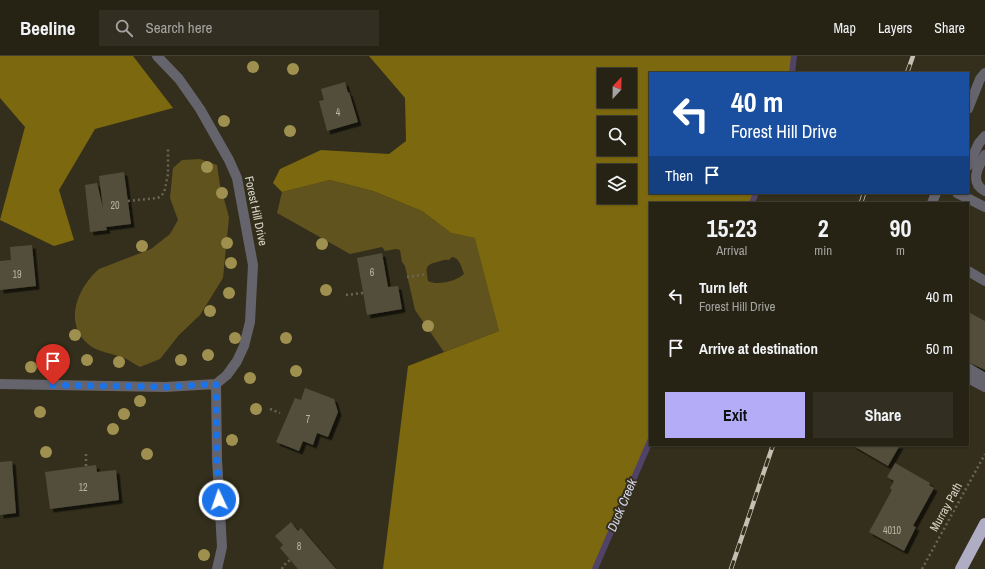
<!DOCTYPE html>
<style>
:root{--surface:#262315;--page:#322f22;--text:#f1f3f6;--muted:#a4a4a0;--line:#424034;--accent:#b5acf8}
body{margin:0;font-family:"Archivo Narrow",sans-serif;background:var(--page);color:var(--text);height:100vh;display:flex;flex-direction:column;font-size:15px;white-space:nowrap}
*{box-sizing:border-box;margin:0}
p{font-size:13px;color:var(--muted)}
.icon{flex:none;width:22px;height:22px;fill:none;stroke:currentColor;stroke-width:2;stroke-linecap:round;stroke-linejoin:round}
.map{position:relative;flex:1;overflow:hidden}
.details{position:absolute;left:649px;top:146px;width:320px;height:244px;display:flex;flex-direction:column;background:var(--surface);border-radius:0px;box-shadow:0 1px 3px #0004,0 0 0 1px var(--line)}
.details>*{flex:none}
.hud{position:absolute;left:649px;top:16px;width:320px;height:122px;border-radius:0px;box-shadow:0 1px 3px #0004,0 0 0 1px var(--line);background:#1a4fa0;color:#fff;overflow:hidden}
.needle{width:26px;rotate:22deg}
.fabs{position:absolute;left:597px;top:12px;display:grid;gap:8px}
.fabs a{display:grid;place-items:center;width:40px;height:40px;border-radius:0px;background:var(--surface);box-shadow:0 1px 3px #0004,0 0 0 1px var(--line);font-size:20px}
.pin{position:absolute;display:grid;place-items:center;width:34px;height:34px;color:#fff;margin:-41px -17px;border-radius:50% 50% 50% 0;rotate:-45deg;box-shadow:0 0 4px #0007}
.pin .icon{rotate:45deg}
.me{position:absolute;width:44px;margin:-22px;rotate:357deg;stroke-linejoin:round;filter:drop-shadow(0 0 3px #0008)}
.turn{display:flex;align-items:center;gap:14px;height:84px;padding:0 16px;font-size:18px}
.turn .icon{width:52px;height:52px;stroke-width:2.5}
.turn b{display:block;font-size:28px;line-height:34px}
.then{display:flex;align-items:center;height:38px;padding:0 16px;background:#0003;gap:8px;font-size:15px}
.eta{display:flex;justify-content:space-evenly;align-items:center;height:68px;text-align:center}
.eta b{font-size:24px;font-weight:700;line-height:28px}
.action{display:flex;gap:8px;margin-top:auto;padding:8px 16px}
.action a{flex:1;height:46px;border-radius:0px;background:var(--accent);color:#111;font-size:16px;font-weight:700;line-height:46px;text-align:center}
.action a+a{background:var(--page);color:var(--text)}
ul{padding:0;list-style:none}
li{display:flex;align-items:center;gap:12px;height:52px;padding:0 16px}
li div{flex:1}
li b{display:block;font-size:15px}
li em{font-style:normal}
header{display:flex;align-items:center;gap:24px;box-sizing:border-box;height:56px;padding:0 20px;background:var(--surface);border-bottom:1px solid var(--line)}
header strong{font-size:19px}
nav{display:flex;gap:22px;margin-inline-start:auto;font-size:14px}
.search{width:280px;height:36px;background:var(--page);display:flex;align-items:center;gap:10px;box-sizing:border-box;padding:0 14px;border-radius:0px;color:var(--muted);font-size:15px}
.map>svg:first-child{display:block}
.green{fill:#61531d;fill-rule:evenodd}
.forest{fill:#7c680e;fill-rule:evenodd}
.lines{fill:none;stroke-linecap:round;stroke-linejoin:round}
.stream{stroke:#514268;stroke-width:6}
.building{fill:#534e3a;filter:url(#shadow)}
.path{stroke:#696554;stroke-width:2.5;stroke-dasharray:2 3;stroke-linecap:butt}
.lane{stroke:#65646d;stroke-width:10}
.street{stroke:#65646d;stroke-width:10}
.highway{stroke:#aeadc3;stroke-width:12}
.rail-casing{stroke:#c3c0b3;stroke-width:4.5}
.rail{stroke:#332f1c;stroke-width:3;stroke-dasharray:9;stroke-linecap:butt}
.tree{fill:#a0904f}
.route{stroke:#1a73e8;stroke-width:7;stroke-dasharray:0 12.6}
.labels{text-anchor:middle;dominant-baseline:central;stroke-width:4;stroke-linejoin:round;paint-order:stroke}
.number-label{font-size:10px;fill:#b7b3a5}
.street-label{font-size:12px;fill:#d8d5c9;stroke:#332f1c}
.water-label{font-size:13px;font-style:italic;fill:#d9d8ef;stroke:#332f1c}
</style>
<header>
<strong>Beeline</strong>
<div class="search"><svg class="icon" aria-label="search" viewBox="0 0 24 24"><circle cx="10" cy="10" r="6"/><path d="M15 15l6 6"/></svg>Search here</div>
<nav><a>Map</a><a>Layers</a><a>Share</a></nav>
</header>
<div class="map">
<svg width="985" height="513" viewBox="0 0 985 513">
<defs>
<filter id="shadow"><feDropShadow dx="3.5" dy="3.5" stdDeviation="0" flood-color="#0009"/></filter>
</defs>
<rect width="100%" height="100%" fill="#332f1c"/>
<path class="green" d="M 200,103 L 217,109 L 220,129 L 229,161 L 223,222 L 200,259 L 179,279 L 160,303 L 140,311 C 134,308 128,303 122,301 C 113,298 100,296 92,291 C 62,271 76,233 99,213 L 151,193 L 170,178 L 178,164 L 170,142 L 173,112 L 182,104 Z
M 330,124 L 373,135 L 422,155 L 451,177 L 476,182 L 499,275 L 444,296 L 415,254 L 405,210 L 402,206 L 400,194 L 396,193 L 385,195 L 382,191 L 350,198 L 277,157 L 282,136 ZM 452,201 C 460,202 461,211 464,218 C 457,225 437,230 428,225 C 426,213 424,209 437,206 C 442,205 444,203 449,204 Z"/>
<path class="forest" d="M 0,0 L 133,0 L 173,52 L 95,73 L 59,134 L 74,184 L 54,190 L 0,164 L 25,71 L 0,42 Z
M 369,0 L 794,0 L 792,17 L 650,17 L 650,137 L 756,137 L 752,147 L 650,147 L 650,385 L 595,513 L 383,513 L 408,310 L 499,275 L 475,182 L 451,177 L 422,155 L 373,135 L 330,124 L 282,136 L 273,127 L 280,113 L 321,94 L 389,98 L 406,85 L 405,42 ZM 604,19 L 630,19 L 630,45 L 604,45 ZM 604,67 L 630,67 L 630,93 L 604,93 ZM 604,115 L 630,115 L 630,141 L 604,141 Z"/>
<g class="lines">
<path class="stream" d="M 792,17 L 794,0
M 752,147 L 756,137
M 595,513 L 650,385"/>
</g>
<path class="building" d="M 345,26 L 348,37 L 349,36 L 358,66 L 327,75 L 319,45 L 324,44 L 321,33 Z
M 124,116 L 131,168 L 106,171 L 107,174 L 90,176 L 85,129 L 97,127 L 103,152 L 99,120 Z
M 32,189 L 36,230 L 0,234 L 0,205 L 11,204 L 10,191 Z
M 382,197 L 388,231 L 398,230 L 402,253 L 367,259 L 357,202 Z
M 968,256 L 985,265 L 985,314 L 968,306 Z
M 305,332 L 334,343 L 338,356 L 328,381 L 317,377 L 313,389 L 303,385 L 299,395 L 276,386 L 295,342 L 301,344 Z
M 852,389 L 900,389 L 888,410 Z
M 12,405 L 16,457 L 0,459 L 0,406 Z
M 895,407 L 930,427 L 929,429 L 934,432 L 913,470 L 916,471 L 904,495 L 869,476 L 892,434 L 890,432 L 894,425 L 887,421 Z
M 96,409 L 97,416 L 116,414 L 119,444 L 50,453 L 45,416 Z
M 291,466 L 298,475 L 301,472 L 336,513 L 298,513 L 280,492 L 283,489 L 275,480 Z"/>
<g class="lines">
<path class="path" d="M 128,145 L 158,142 L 164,137 L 168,118 L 168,92
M 407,221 L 427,218
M 346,239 L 363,237
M 270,353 L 280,357
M 86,398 L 86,410
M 282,513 L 283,510 L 290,504
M 922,513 L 985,398"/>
<path class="lane" d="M 968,53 L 980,23 L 985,17
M 985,99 C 978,110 969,127 985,135
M 968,110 L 979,87 L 985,80
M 957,137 L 985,151
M 932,147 L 936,137
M 968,215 L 985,225
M 968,312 L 985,322
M 968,322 L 985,331"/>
<path class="street" d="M 0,328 L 165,331 L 216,328 L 227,319 L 237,305 L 244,290 L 250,266 L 253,209 L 237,122 L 229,104 L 200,53 L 179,23 L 157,0
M 216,328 L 217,403 L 222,491 L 217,513"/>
<path class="highway" d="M 961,513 L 985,468"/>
<defs>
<path id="rail" d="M 907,17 L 913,0
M 861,147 L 864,137
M 731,513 L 773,389"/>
</defs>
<use href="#rail" class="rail-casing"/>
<use href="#rail" class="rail"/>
</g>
<g class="tree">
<circle cx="253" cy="11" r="6"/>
<circle cx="293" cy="13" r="6"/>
<circle cx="224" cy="65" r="6"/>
<circle cx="290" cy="75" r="6"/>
<circle cx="207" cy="111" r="6"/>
<circle cx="222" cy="137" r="6"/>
<circle cx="227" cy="187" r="6"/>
<circle cx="322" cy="188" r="6"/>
<circle cx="142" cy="190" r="6"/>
<circle cx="231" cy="207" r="6"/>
<circle cx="326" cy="234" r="6"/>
<circle cx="229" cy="237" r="6"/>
<circle cx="210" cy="255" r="6"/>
<circle cx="428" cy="270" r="6"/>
<circle cx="75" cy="279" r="6"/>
<circle cx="235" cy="282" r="6"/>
<circle cx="286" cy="282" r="6"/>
<circle cx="208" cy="299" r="6"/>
<circle cx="87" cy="304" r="6"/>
<circle cx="181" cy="304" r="6"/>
<circle cx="119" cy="306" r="6"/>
<circle cx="31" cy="311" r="6"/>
<circle cx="296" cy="315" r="6"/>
<circle cx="250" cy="322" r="6"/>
<circle cx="140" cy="345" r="6"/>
<circle cx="256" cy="353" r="6"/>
<circle cx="40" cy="356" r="6"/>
<circle cx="124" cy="358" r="6"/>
<circle cx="113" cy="373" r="6"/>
<circle cx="232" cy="384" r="6"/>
<circle cx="46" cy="396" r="6"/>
<circle cx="147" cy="398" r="6"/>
<circle cx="204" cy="499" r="6"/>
</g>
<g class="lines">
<path class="route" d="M 53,329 L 165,331 L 216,328 L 217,403 L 219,444"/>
</g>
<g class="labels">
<g class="number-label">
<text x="338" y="56">4</text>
<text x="115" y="149">20</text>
<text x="372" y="216">6</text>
<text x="17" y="218">19</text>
<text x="308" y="363">7</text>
<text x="83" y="431">12</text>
<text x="892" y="474">4010</text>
<text x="299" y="490">8</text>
</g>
<g class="street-label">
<text transform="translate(256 155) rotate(78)">Forest Hill Drive</text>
<text transform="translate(946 451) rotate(-61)">Murray Path</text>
</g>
<g class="water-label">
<text transform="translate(622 449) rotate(-67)">Duck Creek</text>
</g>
</g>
</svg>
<div class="fabs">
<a><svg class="needle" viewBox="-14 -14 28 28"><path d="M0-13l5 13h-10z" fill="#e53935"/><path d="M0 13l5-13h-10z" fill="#a4a4a0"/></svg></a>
<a><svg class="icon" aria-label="search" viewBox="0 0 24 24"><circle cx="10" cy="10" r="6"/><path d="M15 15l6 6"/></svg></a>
<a><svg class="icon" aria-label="layers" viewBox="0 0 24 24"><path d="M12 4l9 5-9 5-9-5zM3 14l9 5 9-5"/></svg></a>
</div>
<div class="pin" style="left:53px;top:329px;background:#d93025"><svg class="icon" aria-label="arrive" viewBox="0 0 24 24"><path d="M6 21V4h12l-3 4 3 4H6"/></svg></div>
<svg class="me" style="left:219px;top:444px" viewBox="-20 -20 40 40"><circle r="17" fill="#1a73e8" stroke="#fff" stroke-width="3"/><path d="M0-11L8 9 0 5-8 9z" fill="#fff"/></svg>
<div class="hud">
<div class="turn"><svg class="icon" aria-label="left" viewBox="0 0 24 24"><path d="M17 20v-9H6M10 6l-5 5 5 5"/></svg><div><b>40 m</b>Forest Hill Drive</div></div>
<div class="then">Then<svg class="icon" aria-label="arrive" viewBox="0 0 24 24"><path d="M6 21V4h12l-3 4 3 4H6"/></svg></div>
</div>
<section class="details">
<div class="eta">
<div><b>15:23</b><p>Arrival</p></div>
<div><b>2</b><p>min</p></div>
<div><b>90</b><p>m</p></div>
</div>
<ul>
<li><svg class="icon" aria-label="left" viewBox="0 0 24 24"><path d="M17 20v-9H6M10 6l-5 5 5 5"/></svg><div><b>Turn left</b><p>Forest Hill Drive</p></div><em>40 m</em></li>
<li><svg class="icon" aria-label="arrive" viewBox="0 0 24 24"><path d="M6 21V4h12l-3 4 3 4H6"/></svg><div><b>Arrive at destination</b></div><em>50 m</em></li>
</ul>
<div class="action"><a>Exit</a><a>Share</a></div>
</section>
</div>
